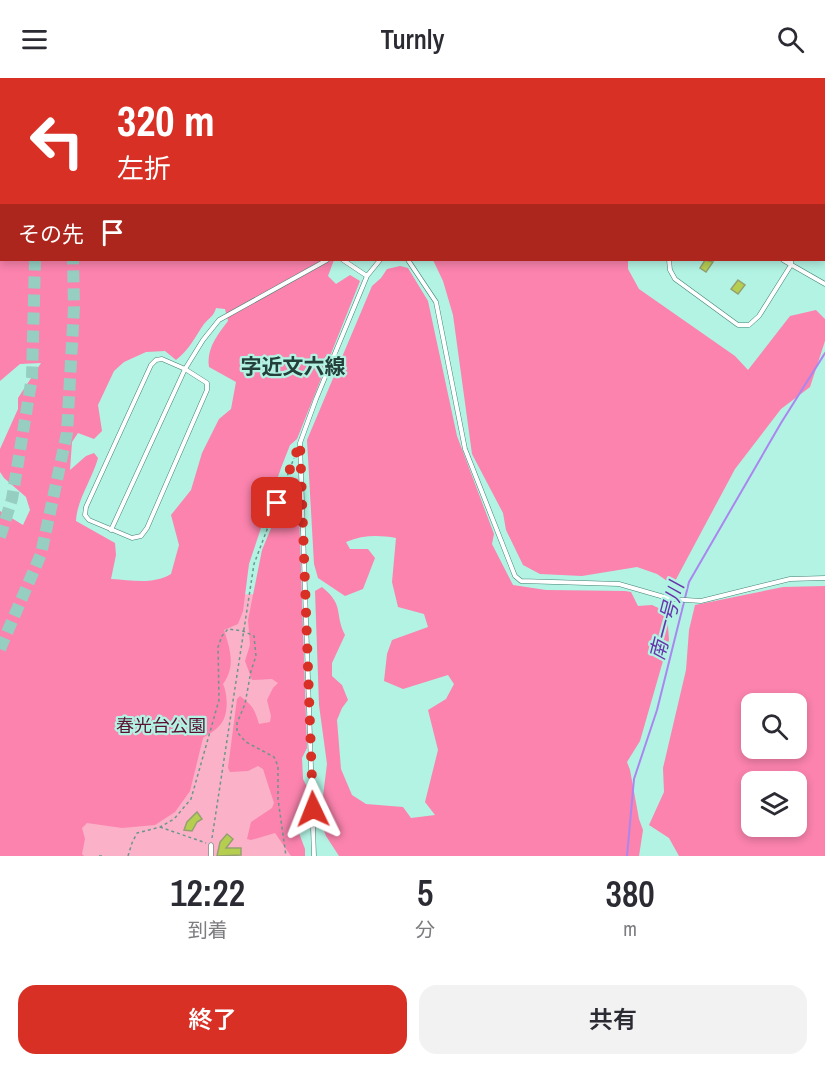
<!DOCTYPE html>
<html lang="ja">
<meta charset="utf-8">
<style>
:root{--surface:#fff;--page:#f2f2f3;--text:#2b2b33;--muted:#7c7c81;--accent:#d93025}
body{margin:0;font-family:"Archivo Narrow","Noto Sans JP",sans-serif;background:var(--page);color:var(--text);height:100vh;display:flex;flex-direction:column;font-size:22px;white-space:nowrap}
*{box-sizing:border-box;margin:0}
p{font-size:20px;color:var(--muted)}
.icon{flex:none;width:33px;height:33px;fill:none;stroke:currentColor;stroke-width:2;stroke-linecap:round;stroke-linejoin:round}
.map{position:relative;height:778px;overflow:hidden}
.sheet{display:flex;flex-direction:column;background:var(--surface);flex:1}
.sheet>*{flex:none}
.hud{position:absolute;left:0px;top:0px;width:825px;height:183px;box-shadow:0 3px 9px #0003;background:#d93025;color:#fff;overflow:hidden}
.tools{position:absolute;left:741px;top:615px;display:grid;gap:12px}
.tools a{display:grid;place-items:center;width:66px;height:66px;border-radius:12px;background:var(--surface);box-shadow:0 3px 9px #0003;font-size:30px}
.pin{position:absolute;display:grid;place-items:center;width:51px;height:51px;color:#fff;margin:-26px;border-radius:12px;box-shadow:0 3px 9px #0006}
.me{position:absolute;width:66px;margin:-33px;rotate:358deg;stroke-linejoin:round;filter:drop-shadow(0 0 4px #0008)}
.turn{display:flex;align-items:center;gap:21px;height:126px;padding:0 18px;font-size:27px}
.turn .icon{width:78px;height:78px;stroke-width:2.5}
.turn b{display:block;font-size:42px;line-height:51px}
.then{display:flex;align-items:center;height:57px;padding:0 18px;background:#0003;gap:12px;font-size:22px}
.eta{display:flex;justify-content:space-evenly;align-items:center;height:102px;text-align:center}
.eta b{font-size:36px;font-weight:600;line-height:42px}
.button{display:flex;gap:12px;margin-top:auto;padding:12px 18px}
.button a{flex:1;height:69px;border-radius:18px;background:var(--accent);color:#fff;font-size:24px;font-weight:600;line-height:69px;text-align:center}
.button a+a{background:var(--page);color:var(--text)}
header{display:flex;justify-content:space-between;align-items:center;height:78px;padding:0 18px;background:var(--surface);font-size:27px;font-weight:600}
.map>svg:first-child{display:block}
.green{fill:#fbb1c8}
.forest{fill:#fb83ad;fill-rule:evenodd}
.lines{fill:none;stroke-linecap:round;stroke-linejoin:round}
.stream{stroke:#ab86ee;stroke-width:2}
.building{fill:#b6ce50;stroke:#95a070;stroke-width:1.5}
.highway-tunnel{stroke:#96cfc2;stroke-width:12;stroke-dasharray:12 6;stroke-linecap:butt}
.lane-casing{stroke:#438174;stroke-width:5}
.highway-casing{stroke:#438174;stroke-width:14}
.path{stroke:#6a978d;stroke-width:1.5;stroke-dasharray:3 3;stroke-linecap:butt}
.lane{stroke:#fff;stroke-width:4}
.highway{stroke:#fff;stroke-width:12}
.route{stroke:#d93025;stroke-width:10;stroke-dasharray:0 18}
.labels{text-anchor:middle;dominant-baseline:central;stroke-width:4.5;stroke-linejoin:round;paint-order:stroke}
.park-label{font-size:18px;fill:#5b1132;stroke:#b2f3e4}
.water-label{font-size:20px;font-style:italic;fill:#6834ac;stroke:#b2f3e4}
.quarter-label{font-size:21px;font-weight:bold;fill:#253f3a;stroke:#b2f3e4}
</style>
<header><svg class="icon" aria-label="menu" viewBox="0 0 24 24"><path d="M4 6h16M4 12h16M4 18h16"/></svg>Turnly<svg class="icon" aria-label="search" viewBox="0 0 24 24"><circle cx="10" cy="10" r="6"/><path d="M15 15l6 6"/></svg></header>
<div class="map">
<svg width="825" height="778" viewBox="0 0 825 778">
<rect width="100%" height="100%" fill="#b2f3e4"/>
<path class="green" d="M 289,516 L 296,778 L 0,778 L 0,519 Z"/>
<path class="forest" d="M 0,0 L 20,0 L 2,2 L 2,182 L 334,182 L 328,198 L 336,206 L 350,197 L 360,203 L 297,361 L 290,367 L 281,390 L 249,486 L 243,533 L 238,546 L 224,552 C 230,571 236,588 223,606 C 228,617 229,639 219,648 C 215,653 208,656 203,660 L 190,713 L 175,734 L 155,747 L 122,750 L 87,745 L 82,750 L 85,761 L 82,776 L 84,778 L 0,778 L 0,433 L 23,447 L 30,432 L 26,419 L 4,400 L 0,394 L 0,371 L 18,331 L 18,320 L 41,285 L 20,286 L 0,303 ZM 216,230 L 225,231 L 228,243 C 218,256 206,271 209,289 L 236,304 L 231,331 L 219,341 L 202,375 L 191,412 L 171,437 L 179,467 L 171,496 C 152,507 132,502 111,501 L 116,477 L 115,465 L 76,443 C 77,421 92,402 98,380 L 94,375 L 86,378 L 70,392 L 72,364 L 78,355 L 94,361 L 102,353 L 98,327 L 114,293 L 124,284 L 146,274 L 165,273 L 176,282 C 189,272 195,259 204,246 C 209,240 214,238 216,230 Z
M 69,0 L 281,0 L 67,1 Z
M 365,0 L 480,0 L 364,1 Z
M 433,182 L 628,182 L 628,191 L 639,211 L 735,278 L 748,292 L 790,238 L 816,232 L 825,241 L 825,263 L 810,309 L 781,331 L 735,391 L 673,507 L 657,496 L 637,489 L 582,498 L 540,496 L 523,487 L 506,452 L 503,435 L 472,376 L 453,237 L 443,203 Z
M 400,188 L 408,190 L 428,223 L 457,358 L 494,456 L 492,466 L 513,507 L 546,512 L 625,513 L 631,514 L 638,528 L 652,527 L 667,534 L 669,562 L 640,663 L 627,684 L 630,692 L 639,741 L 643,752 L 639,778 L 339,778 L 326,758 L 320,742 L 327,686 L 319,627 L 315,513 L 322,509 C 345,528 334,535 345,557 L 332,585 L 332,598 L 342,607 L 348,622 L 342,630 L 337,642 L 341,691 L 352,717 L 366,726 L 403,729 L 411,740 L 435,737 L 425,724 L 438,672 L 428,632 L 446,621 L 454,606 L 448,597 L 403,611 L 384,603 L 387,576 L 392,562 L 428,549 L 424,536 L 398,529 L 392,504 L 396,460 C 378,457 363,457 346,464 L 350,471 L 368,471 L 375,480 L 363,511 L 345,518 L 318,500 L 314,486 L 307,362 L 372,208 L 381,200 L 387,191 Z
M 295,400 L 298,401 L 307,670 L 302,680 L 303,701 L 307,709 L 308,742 L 299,755 L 305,771 L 305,778 L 291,778 L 275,755 L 251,762 L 247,761 L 251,744 L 272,730 L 274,725 L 263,691 L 258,688 L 248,693 L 230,694 L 228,690 L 237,621 L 240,618 C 253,628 254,630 259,646 L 270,644 L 271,638 L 267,622 L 273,610 L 278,605 L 272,601 L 252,602 L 245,583 L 250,567 L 248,542 L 262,472 L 290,404 Z
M 825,508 L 825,778 L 679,778 L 669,760 L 649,747 L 664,714 L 663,690 L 686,592 L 689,552 L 695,527 L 783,509 ZM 752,626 L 796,626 L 796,670 L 752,670 ZM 752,704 L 796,704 L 796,748 L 752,748 Z"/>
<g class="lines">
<path class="stream" d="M 627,778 L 634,701 L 657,632 L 689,504 L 781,345 L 825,275"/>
</g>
<path class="building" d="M 705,182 L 713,184 L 706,194 L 700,190 Z
M 738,202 L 745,207 L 738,216 L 731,211 Z
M 197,734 L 202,741 L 197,744 L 192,753 L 184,752 L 187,744 Z
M 227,756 L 233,761 L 226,770 L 241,770 L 241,777 L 217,778 L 220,764 Z"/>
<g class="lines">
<path class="highway-tunnel" d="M 57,0 L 57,2
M 0,459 L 12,421 L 32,299 L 35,182
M 0,571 L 41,476 L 67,355 L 74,229 L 73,182"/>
<defs>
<path id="lane" d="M 653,0 L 654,2
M 490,2 L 491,0
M 718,2 L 718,0
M 824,86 L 825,84
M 343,182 L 367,198
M 408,182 L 436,224 L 465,371 L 515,498 L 521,503 L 619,506 L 671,521 L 701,523 L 790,501 L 825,500
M 669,182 L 670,192 L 675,201 L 738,247 L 749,247 L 759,238 L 791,187 L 791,182
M 783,182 L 825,206
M 162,281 L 185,291 L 207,305 L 207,312 L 147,450 L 141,458 L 132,460 L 89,442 L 85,437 L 86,429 L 151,287 L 156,282 Z
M 111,452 L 185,291 L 203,262 L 219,242 L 327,182
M 211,767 L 211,778
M 314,778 L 300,365 L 316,321 L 367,198 L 380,182"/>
<path id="highway" d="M 35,0 L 35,2"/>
</defs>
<use href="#lane" class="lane-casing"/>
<use href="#highway" class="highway-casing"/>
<path class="path" d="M 160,749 L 206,765
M 212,760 L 254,486 L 294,380
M 99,778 L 102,778
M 128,778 L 132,765 L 137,755 L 160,749 L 174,741 L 191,721 L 219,622 L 218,569 L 222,558 L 228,551 L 243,553 L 254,558 L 256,578 L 251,593 L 245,626 L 237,645 L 237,654 L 246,664 L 274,679 L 278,688 L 278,721 L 286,778"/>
<use href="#lane" class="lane"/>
<use href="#highway" class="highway"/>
</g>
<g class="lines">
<path class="route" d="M 277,425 L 300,365 L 313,731"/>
</g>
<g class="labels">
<g class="park-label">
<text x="161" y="647">春光台公園</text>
</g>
<g class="water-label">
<text transform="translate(666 543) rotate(-75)">南一号川</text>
</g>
<g class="quarter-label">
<text x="293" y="288">字近文六線</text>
</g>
</g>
</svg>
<div class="tools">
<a><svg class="icon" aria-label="search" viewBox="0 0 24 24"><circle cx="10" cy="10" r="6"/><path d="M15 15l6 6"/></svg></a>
<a><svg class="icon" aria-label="layers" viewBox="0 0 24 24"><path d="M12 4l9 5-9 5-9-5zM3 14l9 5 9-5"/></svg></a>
</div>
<div class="pin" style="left:277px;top:425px;background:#d93025"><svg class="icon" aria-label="arrive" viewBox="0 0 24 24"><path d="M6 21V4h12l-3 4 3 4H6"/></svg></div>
<svg class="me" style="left:313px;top:731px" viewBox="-20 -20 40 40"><path d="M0-17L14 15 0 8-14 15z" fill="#d93025" stroke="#fff" stroke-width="4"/></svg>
<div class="hud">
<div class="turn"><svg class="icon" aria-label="left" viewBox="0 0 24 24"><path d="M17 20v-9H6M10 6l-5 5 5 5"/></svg><div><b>320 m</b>左折</div></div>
<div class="then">その先<svg class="icon" aria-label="arrive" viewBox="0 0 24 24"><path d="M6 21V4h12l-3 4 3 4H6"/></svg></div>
</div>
</div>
<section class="sheet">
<div class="eta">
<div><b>12:22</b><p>到着</p></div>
<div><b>5</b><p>分</p></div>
<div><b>380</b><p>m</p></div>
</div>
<div class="button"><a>終了</a><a>共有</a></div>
</section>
